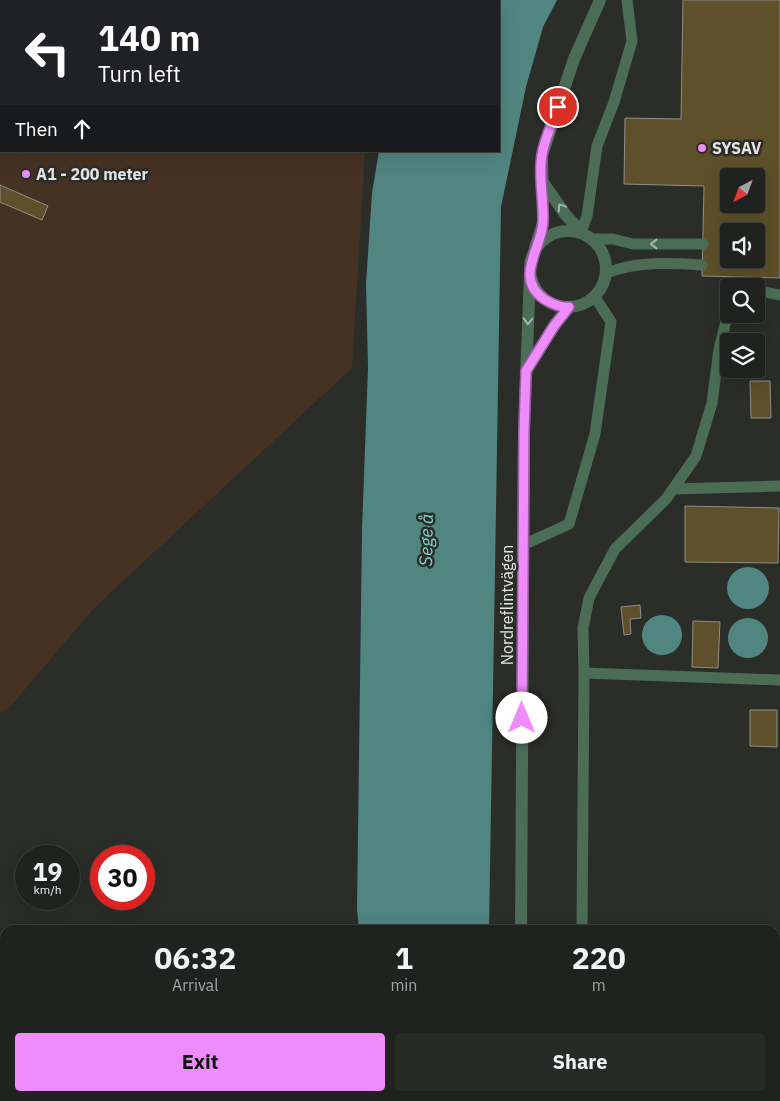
<!DOCTYPE html>
<meta charset="utf-8">
<style>
:root{--surface:#20221f;--page:#282a28;--text:#f1f3f6;--muted:#a2a4a4;--line:#3d3f3d;--accent:#ed8cfa}
body{margin:0;font-family:"IBM Plex Sans",sans-serif;background:var(--page);color:var(--text);height:100vh;display:flex;flex-direction:column;font-size:19px;white-space:nowrap}
*{box-sizing:border-box;margin:0}
p{font-size:16px;color:var(--muted)}
.icon{flex:none;width:28px;height:28px;fill:none;stroke:currentColor;stroke-width:2;stroke-linecap:round;stroke-linejoin:round}
.map{position:relative;flex:1;overflow:hidden}
.side{position:absolute;left:0px;top:925px;width:780px;height:176px;display:flex;flex-direction:column;background:var(--surface);border-radius:15px 15px 0 0;box-shadow:0 5px 20px #0002,0 0 0 1px var(--line)}
.side>*{flex:none}
.top-card{position:absolute;left:0px;top:0px;width:500px;height:152px;box-shadow:0 5px 20px #0002,0 0 0 1px var(--line);background:#202124;color:#fff;overflow:hidden}
.needle{width:32px;rotate:221deg}
.controls{position:absolute;left:720px;top:168px;display:grid;gap:10px}
.controls a{display:grid;place-items:center;width:45px;height:45px;border-radius:5px;background:var(--surface);box-shadow:0 5px 20px #0002,0 0 0 1px var(--line);font-size:25px}
.speed{position:absolute;left:15px;top:845px;display:flex;gap:10px;font-size:25px;font-weight:700;text-align:center}
.speed>*{display:grid;place-content:center;width:65px;height:65px;border-radius:50%;background:var(--surface);box-shadow:0 5px 20px #0002,0 0 0 1px var(--line);line-height:1}
.speed small{font-size:12px;font-weight:400}
.speed .limit{border:8px solid #d22;background:#fff;color:#111}
.pin{position:absolute;display:grid;place-items:center;width:42px;height:42px;color:#fff;margin:-21px;border:2px solid #fff;border-radius:50%;box-shadow:0 1px 5px #0007}
.me{position:absolute;width:55px;margin:-28px;rotate:0deg;stroke-linejoin:round;filter:drop-shadow(0 0 4px #0008)}
.turn{display:flex;align-items:center;gap:18px;height:105px;padding:0 15px;font-size:22px}
.turn .icon{width:65px;height:65px;stroke-width:2.5}
.turn b{display:block;font-size:35px;line-height:42px}
.then{display:flex;align-items:center;height:48px;padding:0 15px;background:#0003;gap:10px;font-size:19px}
.eta{display:flex;justify-content:space-evenly;align-items:center;height:85px;text-align:center}
.eta b{font-size:30px;font-weight:800;line-height:35px}
.primary-button{display:flex;gap:10px;margin-top:auto;padding:10px 15px}
.primary-button a{flex:1;height:58px;border-radius:5px;background:var(--accent);color:#111;font-size:20px;font-weight:800;line-height:58px;text-align:center}
.primary-button a+a{background:var(--page);color:var(--text)}
.map>svg:first-child{display:block}
.green{fill:#463222}
.water{fill:#518580}
.building{fill:#5d502a;stroke:#908e89;fill-rule:evenodd}
.lines{fill:none;stroke-linecap:round;stroke-linejoin:round}
.service{stroke:#4b6d56;stroke-width:11}
.minor{stroke:#4b6d56;stroke-width:12}
.oneway{stroke:#a7b6ab}
.route-casing{stroke:#9a5ba2;stroke-width:12}
.route{stroke:#ed8cfa;stroke-width:9}
.poi-dot{fill:#ed8cfa;stroke:#2b2d29;stroke-width:2}
.labels{text-anchor:middle;dominant-baseline:central;stroke-width:5;stroke-linejoin:round;paint-order:stroke}
.poi-label{font-size:16px;font-weight:bold;fill:#e5e6e3;stroke:#2b2d29;text-anchor:start}
.street-label{font-size:16px;fill:#e5e6e3;stroke:#2b2d29}
.water-label{font-size:18px;font-style:italic;fill:#7ed7ce;stroke:#2b2d29}
</style>
<div class="map">
<svg width="780" height="1101" viewBox="0 0 780 1101">
<rect width="100%" height="100%" fill="#2b2d29"/>
<path class="green" d="M 0,0 L 403,0 L 1,1 L 1,151 L 365,151 L 352,368 L 93,609 L 10,707 L 0,713 Z"/>
<path class="water" d="M 403,0 L 557,0 L 543,27 L 526,87 L 501,207 L 489,930 L 359,930 L 357,909 L 362,530 L 368,367 L 366,284 L 372,193 L 379,151 L 499,151 L 499,1 Z
M727 588a21 21 0 1 1 42 0a21 21 0 1 1-42 0Z
M642 635a20 20 0 1 1 40 0a20 20 0 1 1-40 0Z
M728 638a20 20 0 1 1 40 0a20 20 0 1 1-40 0Z
M 363,1096 L 466,1096 L 466,1101 L 363,1101 Z"/>
<path class="building" d="M 683,0 L 780,0 L 780,278 L 702,276 L 704,186 L 624,184 L 625,118 L 681,119 ZM 729,176 L 756,176 L 756,204 L 729,204 ZM 729,231 L 756,231 L 756,259 L 729,259 Z
M 0,185 L 48,206 L 42,220 L 0,202 Z
M 750,381 L 770,381 L 771,418 L 751,418 Z
M 685,506 L 779,508 L 778,563 L 685,562 Z
M 640,605 L 641,618 L 630,619 L 631,634 L 624,635 L 621,607 Z
M 693,621 L 720,622 L 718,668 L 692,667 Z
M 750,710 L 777,710 L 777,747 L 750,746 Z"/>
<g class="lines">
<path class="service" d="M 581,232 L 587,216 L 597,146 L 614,102 L 632,41 L 627,0
M 592,239 L 613,239 L 633,244 L 703,244
M 607,273 C 636,261 671,263 702,265
M 756,290 L 780,295
M 673,489 L 780,486
M 523,545 L 569,524 L 595,434 L 611,322 L 595,297
M 584,673 L 583,628 L 589,598 L 615,549 L 666,499 L 696,456 L 712,403 L 719,349 L 729,309
M 582,930 L 584,673 L 780,680
M 775,1084 L 780,1085
M 580,1101 L 580,1096"/>
<path class="minor" d="M 542,181 L 565,214 L 581,232
M530 269a38 38 0 1 1 76 0a38 38 0 1 1-76 0Z
M 535,248 L 543,223 L 542,155 L 574,59 L 600,0
M 527,369 L 554,326 L 569,307
M 521,930 L 524,431 L 530,273
M 520,1101 L 520,1096"/>
</g>
<defs><path id="oneway-chevron" d="M-2-3.5L2.5 0L-2 3.5" fill="none" stroke-width="1.6" stroke-linecap="round" stroke-linejoin="round" transform="scale(1.25)"/></defs>
<g class="oneway">
<use href="#oneway-chevron" transform="translate(561 207) rotate(-124)"/>
<use href="#oneway-chevron" transform="translate(654 244) rotate(-180)"/>
<use href="#oneway-chevron" transform="translate(528 321) rotate(92)"/>
</g>
<g class="lines">
<defs>
<path id="route" d="M 522,718 L 524,431 L 526,371 L 554,326 L 569,307 C 560,308 552,304 544,299 C 513,277 543,247 543,221 C 544,200 538,175 542,155 C 544,139 553,123 558,107"/>
</defs>
<use href="#route" class="route-casing"/>
<use href="#route" class="route"/>
</g>
<g class="poi-dot">
<circle cx="702" cy="148" r="5"/>
<circle cx="26" cy="174" r="5"/>
</g>
<g class="labels">
<g class="poi-label">
<text x="712" y="148">SYSAV</text>
<text x="36" y="174">A1 - 200 meter</text>
</g>
<g class="street-label">
<text transform="translate(507 605) rotate(-90)">Nordreflintvägen</text>
</g>
<g class="water-label">
<text transform="translate(426 540) rotate(-89)">Sege å</text>
</g>
</g>
</svg>
<div class="controls">
<a><svg class="needle" viewBox="-14 -14 28 28"><path d="M0-13l5 13h-10z" fill="#e53935"/><path d="M0 13l5-13h-10z" fill="#a2a4a4"/></svg></a>
<a><svg class="icon" aria-label="sound" viewBox="0 0 24 24"><path d="M4 9h4l5-4v14l-5-4H4zM17 9q2 3 0 6"/></svg></a>
<a><svg class="icon" aria-label="search" viewBox="0 0 24 24"><circle cx="10" cy="10" r="6"/><path d="M15 15l6 6"/></svg></a>
<a><svg class="icon" aria-label="layers" viewBox="0 0 24 24"><path d="M12 4l9 5-9 5-9-5zM3 14l9 5 9-5"/></svg></a>
</div>
<div class="speed"><div>19<small>km/h</small></div><div class="limit">30</div></div>
<div class="pin" style="left:558px;top:107px;background:#d93025"><svg class="icon" aria-label="arrive" viewBox="0 0 24 24"><path d="M6 21V4h12l-3 4 3 4H6"/></svg></div>
<svg class="me" style="left:522px;top:718px" viewBox="-20 -20 40 40"><circle r="19" fill="#fff"/><path d="M0-13L10 11 0 6-10 11z" fill="#ed8cfa"/></svg>
<div class="top-card">
<div class="turn"><svg class="icon" aria-label="left" viewBox="0 0 24 24"><path d="M17 20v-9H6M10 6l-5 5 5 5"/></svg><div><b>140 m</b>Turn left</div></div>
<div class="then">Then<svg class="icon" aria-label="ahead" viewBox="0 0 24 24"><path d="M12 20V5M6 11l6-6 6 6"/></svg></div>
</div>
<section class="side">
<div class="eta">
<div><b>06:32</b><p>Arrival</p></div>
<div><b>1</b><p>min</p></div>
<div><b>220</b><p>m</p></div>
</div>
<div class="primary-button"><a>Exit</a><a>Share</a></div>
</section>
</div>
